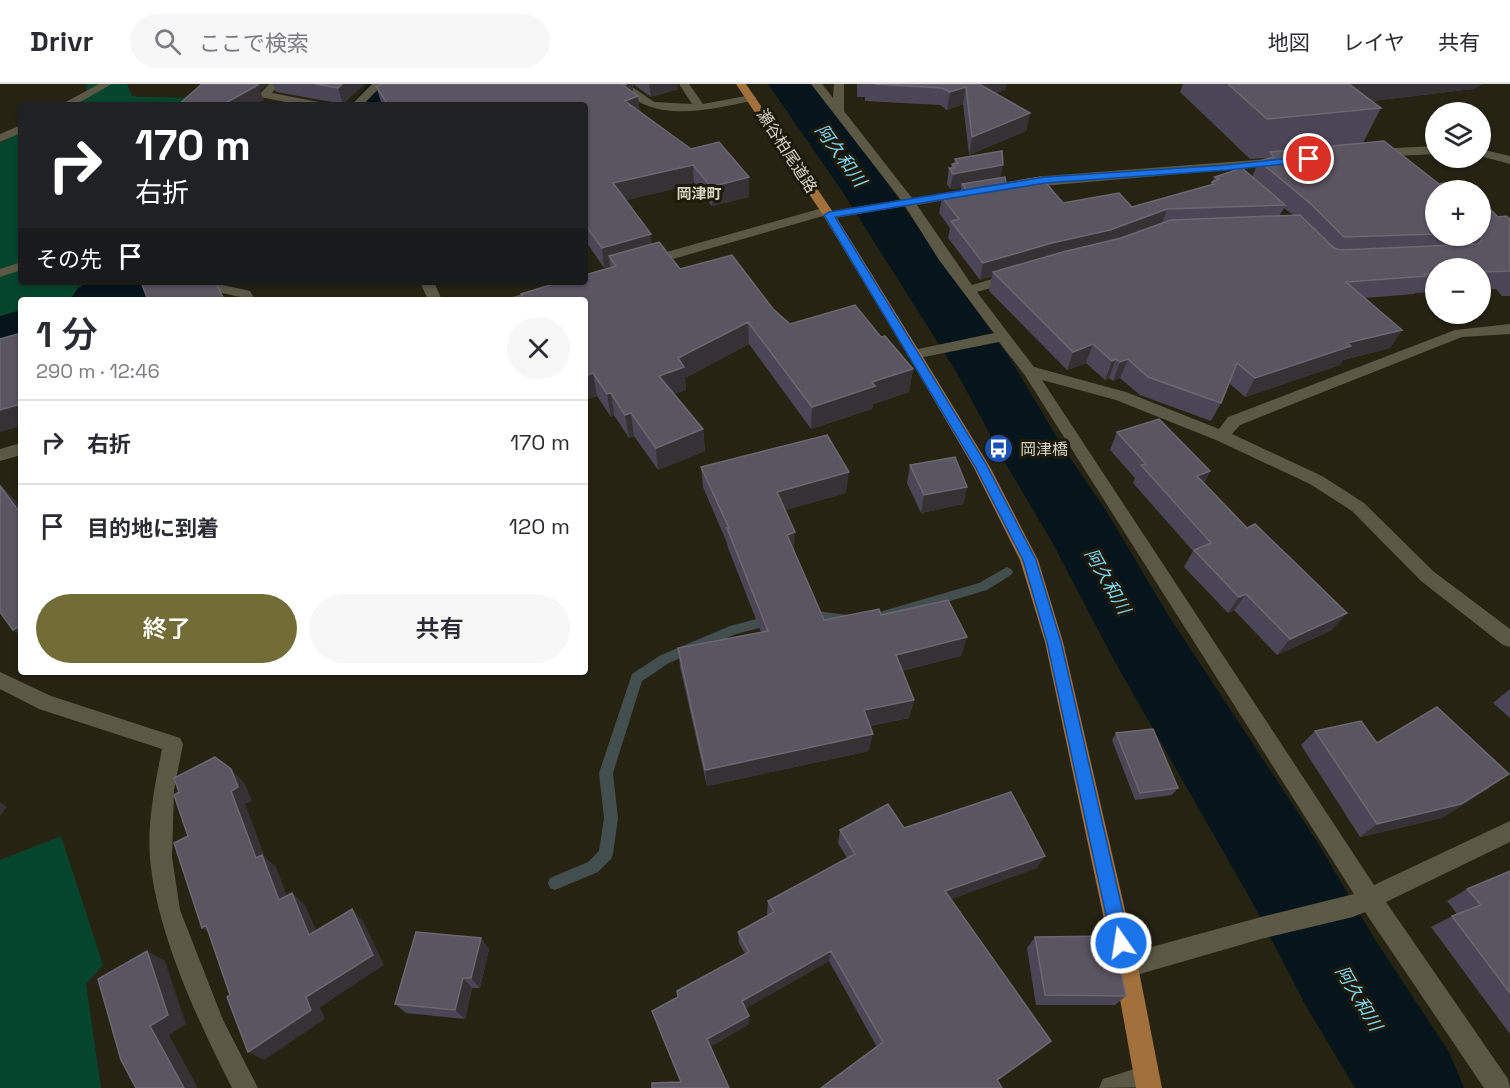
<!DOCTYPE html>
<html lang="ja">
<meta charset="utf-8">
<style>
:root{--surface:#fff;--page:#f7f7f7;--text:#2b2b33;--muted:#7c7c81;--line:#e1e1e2;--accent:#726c37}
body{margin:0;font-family:"Space Grotesk","Noto Sans JP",sans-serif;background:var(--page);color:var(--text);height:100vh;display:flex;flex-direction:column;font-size:22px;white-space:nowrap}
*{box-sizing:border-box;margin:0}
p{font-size:20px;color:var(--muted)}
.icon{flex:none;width:33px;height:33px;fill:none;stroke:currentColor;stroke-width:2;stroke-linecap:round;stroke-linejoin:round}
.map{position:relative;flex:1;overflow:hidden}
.side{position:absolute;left:18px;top:213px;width:570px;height:378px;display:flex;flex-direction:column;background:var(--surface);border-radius:6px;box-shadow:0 2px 4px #0004}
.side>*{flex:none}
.top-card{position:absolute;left:18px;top:18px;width:570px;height:183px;border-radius:6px;box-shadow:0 2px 4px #0004;background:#202124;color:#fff;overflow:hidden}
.tools{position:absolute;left:1425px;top:18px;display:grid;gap:12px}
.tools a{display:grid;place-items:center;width:66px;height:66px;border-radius:50%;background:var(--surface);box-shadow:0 2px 4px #0004;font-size:30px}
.pin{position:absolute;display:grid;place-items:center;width:51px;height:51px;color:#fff;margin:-26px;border:3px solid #fff;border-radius:50%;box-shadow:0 2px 6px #0007}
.me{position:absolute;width:66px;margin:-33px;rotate:347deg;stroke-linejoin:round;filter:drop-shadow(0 0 4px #0008)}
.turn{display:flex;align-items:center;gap:21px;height:126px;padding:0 18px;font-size:27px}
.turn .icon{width:78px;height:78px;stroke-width:2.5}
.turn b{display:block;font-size:42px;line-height:51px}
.then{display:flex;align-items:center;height:57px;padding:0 18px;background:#0003;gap:12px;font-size:22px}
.round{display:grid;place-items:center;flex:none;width:63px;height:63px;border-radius:32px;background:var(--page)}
.head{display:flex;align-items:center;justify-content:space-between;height:102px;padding:0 18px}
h1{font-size:36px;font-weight:600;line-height:45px}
.cta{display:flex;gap:12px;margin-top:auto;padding:12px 18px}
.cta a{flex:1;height:69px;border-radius:36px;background:var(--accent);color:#fff;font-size:24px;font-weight:600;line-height:69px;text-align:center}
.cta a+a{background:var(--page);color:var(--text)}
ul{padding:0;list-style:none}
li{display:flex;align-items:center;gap:18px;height:84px;padding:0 18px;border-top:2px solid var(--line)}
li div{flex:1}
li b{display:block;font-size:22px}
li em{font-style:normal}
header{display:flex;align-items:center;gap:36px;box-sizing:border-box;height:84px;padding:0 30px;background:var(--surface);border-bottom:2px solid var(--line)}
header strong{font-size:28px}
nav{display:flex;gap:33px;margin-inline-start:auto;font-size:21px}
.search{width:420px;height:54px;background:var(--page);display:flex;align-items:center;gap:15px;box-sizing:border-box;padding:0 21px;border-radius:33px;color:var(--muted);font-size:22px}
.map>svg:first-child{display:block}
.green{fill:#05452e}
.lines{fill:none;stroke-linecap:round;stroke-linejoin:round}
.stream{fill:#434e4f;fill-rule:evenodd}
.river{fill:#05151b;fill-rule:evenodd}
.minor{fill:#5b5846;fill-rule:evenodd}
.major{fill:#a2703a;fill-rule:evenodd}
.wall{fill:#4a4655;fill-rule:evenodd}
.shaded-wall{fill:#363135}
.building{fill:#595561;stroke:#6c6871;stroke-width:1.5}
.route{fill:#1a73e8;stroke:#114b97;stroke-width:1.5}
.labels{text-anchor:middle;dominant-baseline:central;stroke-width:6;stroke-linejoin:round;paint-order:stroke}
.far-neighbourhood-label{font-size:15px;font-weight:bold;fill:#d7d4bf;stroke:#1d1a0a}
.street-label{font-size:16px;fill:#d4d2c8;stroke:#1d1a0a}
.poi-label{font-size:16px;fill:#d4d2c8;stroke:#1d1a0a;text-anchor:start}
.water-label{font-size:18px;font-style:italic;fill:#7fd6f4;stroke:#1d1a0a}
</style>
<header>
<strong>Drivr</strong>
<div class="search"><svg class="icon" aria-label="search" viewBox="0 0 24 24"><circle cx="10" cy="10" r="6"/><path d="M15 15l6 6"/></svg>ここで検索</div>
<nav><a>地図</a><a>レイヤ</a><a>共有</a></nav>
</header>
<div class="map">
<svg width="1510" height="1004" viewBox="0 0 1510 1004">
<rect width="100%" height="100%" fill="#262313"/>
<path class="green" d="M 87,0 L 127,0 L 131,11 L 138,13 L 215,14 L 204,21 L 73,21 L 85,15 Z
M 21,48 L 21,198 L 120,198 L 83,216 L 21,216 L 21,240 L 0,247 L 0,59 Z
M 61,752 L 103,881 L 86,900 L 101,1004 L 0,1004 L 0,776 Z"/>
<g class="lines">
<path class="stream" d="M 1007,483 L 1011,485 L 1013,488 L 1011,491 L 987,506 L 883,537 L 879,536 L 877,532 L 879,528 L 883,527 L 979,499 Z
M 809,526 L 848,531 L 852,532 L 854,536 L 852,540 L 848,541 L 809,536 L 805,535 L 803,531 L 805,527 Z
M 771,531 L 775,532 L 777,536 L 775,540 L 736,550 L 669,579 L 642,597 L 613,689 L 618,734 L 613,770 L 611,775 L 598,788 L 555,806 L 550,804 L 548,799 L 550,794 L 588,778 L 599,767 L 604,734 L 599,689 L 632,590 L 661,571 L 730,542 Z"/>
<path class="river" d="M 369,0 L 416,0 L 398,21 L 350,21 Z
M 768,0 L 813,0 L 885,96 L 1009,273 L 1064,365 L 1105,425 L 1170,534 L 1316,756 L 1374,854 L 1449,968 L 1464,1004 L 1355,1004 L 1306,922 L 1252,818 L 1116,580 L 1052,458 L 1007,382 L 957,289 L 842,107 Z
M 88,198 L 158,198 L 150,210 L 139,216 L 70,216 L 78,204 Z
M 21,226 L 21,266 L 0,272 L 0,232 Z"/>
<path class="minor" d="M 99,0 L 112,0 L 75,21 L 60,21 Z
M 269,0 L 280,0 L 272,9 L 319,18 L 325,21 L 301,21 L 260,13 L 259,11 Z
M 372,0 L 383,0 L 363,21 L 351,21 Z
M 616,0 L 628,0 L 654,18 L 692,20 L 679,0 L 689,0 L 703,20 L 751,11 L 757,14 L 751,17 C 704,27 652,40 616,0 Z
M 811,0 L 822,0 L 833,14 L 834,0 L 844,0 L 844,27 L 912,114 L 969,106 L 971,109 L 969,112 L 917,121 L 972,201 L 1013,189 L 1018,190 L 1020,193 L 1018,196 L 977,208 L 1034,283 L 1126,308 L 1219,345 L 1228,333 L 1455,246 L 1510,240 L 1510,250 L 1462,253 L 1240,341 L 1232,350 L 1322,392 L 1364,419 L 1433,487 L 1510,545 L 1510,563 L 1503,561 L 1421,497 L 1352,427 L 1310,400 L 1216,356 L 1116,316 L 1042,296 L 1374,801 L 1510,737 L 1510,758 L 1386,818 L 1508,995 L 1510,1004 L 1484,1004 L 1365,828 L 1353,833 L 1261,855 L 1126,894 L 1118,890 L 1114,882 L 1118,874 L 1126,870 L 1261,833 L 1354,810 L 1024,290 L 999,258 L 914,275 L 909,273 L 907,270 L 909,267 L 994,249 L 939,176 L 905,122 L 829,135 L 823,132 L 652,181 L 642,181 L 640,178 L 642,175 L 826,123 L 832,127 L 901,116 Z
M 21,41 L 21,49 L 0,58 L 0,50 Z
M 1436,62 L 1436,70 L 1374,73 L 1368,69 L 1374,65 Z
M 1480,65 L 1510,72 L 1510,80 L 1480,72 Z
M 1281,74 L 1285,75 L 1285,81 L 1019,104 L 1013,100 L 1019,96 L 1045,92 Z
M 21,178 L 21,186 L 0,193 L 0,185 Z
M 585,197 L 586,198 L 584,201 L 532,216 L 510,216 L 512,213 L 564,198 Z
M 420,198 L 434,198 L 442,216 L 428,216 Z
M 214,199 L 250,207 L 255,216 L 241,216 L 240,213 L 209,206 L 207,203 L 209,200 Z
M 21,359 L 21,371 L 0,377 L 0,365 Z
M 0,588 L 51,612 L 180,654 L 183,660 L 174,706 L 172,773 L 180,826 L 223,936 L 258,1004 L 232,1004 C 198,937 157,850 150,775 C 147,739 155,700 162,665 L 39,625 L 0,605 Z
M 1147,981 L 1156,985 L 1160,994 L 1156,1003 L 1099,1004 L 1103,995 Z"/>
<path class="major" d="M 736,0 L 746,0 L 835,131 L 921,270 L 990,383 L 1038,476 L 1063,558 L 1138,882 L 1162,1004 L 1136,1004 L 1114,882 L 1045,558 L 1020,476 L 974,384 L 907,270 L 823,131 Z"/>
</g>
<path class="wall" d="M 273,0 L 364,0 L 343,20 L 276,8 Z
M 384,0 L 678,0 L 678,5 L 651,13 L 633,0 L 633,8 L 640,28 L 691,65 L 749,93 L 749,113 L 712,122 L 694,100 L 626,116 L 652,160 L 680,185 L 773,225 L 790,240 L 881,253 L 913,285 L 909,308 L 873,320 L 872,325 L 811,345 L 749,260 L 685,294 L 686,306 L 674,310 L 703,345 L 705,367 L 658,386 L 634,352 L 629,354 L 614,331 L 611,333 L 597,312 L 585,316 L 585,216 L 522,216 L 521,210 L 611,183 L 610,182 L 604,184 L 585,156 L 585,21 L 382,21 L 376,2 Z
M 857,0 L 1006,0 L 1005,6 L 995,9 L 1030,29 L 1026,47 L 969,71 L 963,20 L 947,26 L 940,21 L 865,17 L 865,13 L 857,13 Z
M 1183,0 L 1483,0 L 1473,5 L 1372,17 L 1381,24 L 1363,59 L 1436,106 L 1436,152 L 1480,152 L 1498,133 L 1510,135 L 1510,212 L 1502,212 L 1496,205 L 1480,206 L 1480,184 L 1436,184 L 1436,208 L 1415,209 L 1414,210 L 1365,214 L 1402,246 L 1390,264 L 1343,276 L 1340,281 L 1245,313 L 1229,299 L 1221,319 L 1211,337 L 1140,311 L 1120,294 L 1113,297 L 1109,294 L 1105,296 L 1086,279 L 1067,286 L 989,207 L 992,192 L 980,196 L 948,154 L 950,144 L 939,129 L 942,113 L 960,109 L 961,104 L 950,105 L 947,100 L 949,84 L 951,84 L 952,80 L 954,79 L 955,75 L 1001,93 L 1006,99 L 1063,119 L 1132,123 L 1210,101 L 1215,93 L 1252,93 L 1259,77 L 1267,75 L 1267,74 L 1250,75 L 1180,8 ZM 1284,124 L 1293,131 L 1280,131 Z
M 1117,348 L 1210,387 L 1204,399 L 1332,546 L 1277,571 L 1234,526 L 1228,529 L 1184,483 L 1193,467 L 1133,399 L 1135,394 L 1110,366 Z
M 910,381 L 967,403 L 963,420 L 921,429 L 907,399 Z
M 701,383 L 846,409 L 785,426 L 794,468 L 824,536 L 881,531 L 961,572 L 902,587 L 914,616 L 909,634 L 870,642 L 869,667 L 707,702 L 680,583 L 678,564 L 761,548 L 728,464 L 727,459 L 703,403 Z
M 1510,605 L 1510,634 L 1493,619 Z
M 1315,647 L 1377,659 L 1489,704 L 1442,734 L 1360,753 L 1301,661 Z
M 1116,649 L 1178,704 L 1172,711 L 1135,716 L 1112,656 Z
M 904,744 L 1037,784 L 951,815 L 1051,957 L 1042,965 L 997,997 L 877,963 L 829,877 L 746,924 L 749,940 L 710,963 L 681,998 L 652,927 L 678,913 L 745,870 L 739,859 L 738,848 L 768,831 L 767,829 L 768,817 L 847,774 L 838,759 L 840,746 Z
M 1510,787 L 1510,950 L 1431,843 L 1452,832 L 1457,830 L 1447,817 L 1467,805 Z
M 1035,853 L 1126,912 L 1115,921 L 1036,921 L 1027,864 Z
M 489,865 L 480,904 L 472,904 L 465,935 L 406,929 L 395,920 Z"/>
<path class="shaded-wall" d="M 252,0 L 267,0 L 260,7 L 264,16 L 256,21 L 222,21 Z
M 342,0 L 364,0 L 343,20 L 338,4 Z
M 627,0 L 632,0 L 634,13 L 638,12 L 640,31 L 627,35 L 623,1 Z
M 649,0 L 678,0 L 678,5 L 651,13 Z
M 977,0 L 1006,0 L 1005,6 L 974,17 Z
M 1331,0 L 1483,0 L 1473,5 L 1344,20 Z
M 966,3 L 963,20 L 947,26 L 950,8 Z
M 1030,29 L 1026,47 L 969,71 L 972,53 Z
M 693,81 L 694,100 L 616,119 L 613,99 Z
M 1003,81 L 1000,97 L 962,100 L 961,104 L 950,105 L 953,90 Z
M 749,93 L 749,113 L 712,122 L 711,103 Z
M 1167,125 L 1161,142 L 1104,163 L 993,188 L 992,192 L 980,196 L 983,179 Z
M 651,150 L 653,170 L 609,172 L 610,182 L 604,184 L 602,164 Z
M 748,238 L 749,260 L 685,294 L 686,306 L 662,315 L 659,292 L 678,274 Z
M 1402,246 L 1390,264 L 1343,276 L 1340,281 L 1245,313 L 1255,294 L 1347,259 Z
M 1093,260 L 1086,279 L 1067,286 L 1073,268 Z
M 1116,275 L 1109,294 L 1105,296 L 1112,277 Z
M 1128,275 L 1120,294 L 1113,297 L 1120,278 Z
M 913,285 L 909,308 L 873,320 L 872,325 L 811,345 L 812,323 L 872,298 Z
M 593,289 L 597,312 L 585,316 L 585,292 Z
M 611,309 L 614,331 L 611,333 L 607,310 Z
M 21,320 L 21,342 L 0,348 L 0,326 Z
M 631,329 L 634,352 L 629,354 L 625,331 Z
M 703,345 L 705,367 L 658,386 L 656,364 Z
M 1210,387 L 1200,405 L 1197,392 Z
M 849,388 L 846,409 L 777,429 L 777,408 Z
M 0,400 L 21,423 L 21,431 L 0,402 Z
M 967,403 L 963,420 L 921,429 L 924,411 Z
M 795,448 L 794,468 L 787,451 Z
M 1246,510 L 1234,526 L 1228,529 L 1239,513 Z
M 1347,529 L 1332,546 L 1277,571 L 1290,555 Z
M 21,541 L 21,553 L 13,546 Z
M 967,553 L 961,572 L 892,589 L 896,571 Z
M 914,616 L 909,634 L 861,643 L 864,626 Z
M 873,650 L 869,667 L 707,702 L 705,686 Z
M 231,685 L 245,700 L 252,717 L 245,720 L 265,773 L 276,783 L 293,828 L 279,816 L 256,774 L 231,707 Z
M 1509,690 L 1489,704 L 1442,734 L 1360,753 L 1377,740 Z
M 0,718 L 7,723 L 0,732 Z
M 1045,772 L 1037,784 L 940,819 L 945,807 Z
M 292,809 L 305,821 L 323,862 L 309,851 Z
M 352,825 L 363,837 L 384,881 L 320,923 L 325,935 L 264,976 L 248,968 L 306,913 Z
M 206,841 L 218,855 L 202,844 Z
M 481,854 L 489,865 L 480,904 L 471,894 Z
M 147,867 L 165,877 L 186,940 L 169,951 L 198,1004 L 184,1004 L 150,942 Z
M 831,867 L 829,877 L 743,926 L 742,917 Z
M 463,894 L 472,904 L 465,935 L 455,926 Z
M 749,932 L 749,940 L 708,964 L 707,955 Z
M 1051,957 L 1042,965 L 989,1003 L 997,996 Z"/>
<path class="building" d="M 202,0 L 255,0 L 258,1 L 222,21 L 178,21 Z
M 315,0 L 342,0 L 338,4 Z
M 384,0 L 627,0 L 623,1 L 638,12 L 625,17 L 691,65 L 719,58 L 749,93 L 711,103 L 693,81 L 613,99 L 651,150 L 602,164 L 585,141 L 585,21 L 388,21 L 376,2 Z
M 874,0 L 979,0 L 1030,29 L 972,53 L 966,3 L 950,8 L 942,4 Z
M 1228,0 L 1349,0 L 1381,24 L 1267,35 Z
M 1384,57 L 1439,100 L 1452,98 L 1462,106 L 1436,106 L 1436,150 L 1344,153 L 1311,120 L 1259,77 L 1274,73 L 1270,68 Z
M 1002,67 L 1003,81 L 953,90 L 949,84 L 955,84 L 952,80 L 958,79 L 955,75 Z
M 1242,84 L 1285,121 L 1167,125 L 1110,146 L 1052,159 L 983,179 L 951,137 L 959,135 L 942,113 L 968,108 L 962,100 L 1005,93 L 1006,99 L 1041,93 L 1063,119 L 1119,109 L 1132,123 L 1214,100 L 1212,98 L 1219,95 L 1215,93 Z
M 1487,122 L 1498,133 L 1506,132 L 1510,135 L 1510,187 L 1480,188 L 1480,184 L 1436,184 L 1436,190 L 1425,190 L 1426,192 L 1346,198 L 1402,246 L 1347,259 L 1351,262 L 1255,294 L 1237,279 L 1221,319 L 1148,293 L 1128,275 L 1120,278 L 1116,275 L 1112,277 L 1093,260 L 1073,268 L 993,188 L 1063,168 L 1121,154 L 1171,136 L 1300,131 L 1334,164 L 1340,166 L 1478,160 L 1482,156 L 1481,152 L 1479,152 L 1480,152 L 1480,123 Z
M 659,158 L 680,185 L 732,171 L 773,225 L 790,240 L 855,221 L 881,253 L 885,252 L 913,285 L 872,298 L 875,302 L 812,323 L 748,238 L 678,274 L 684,283 L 659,292 L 703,345 L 656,364 L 631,329 L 625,331 L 611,309 L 607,310 L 593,289 L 585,292 L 585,216 L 524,216 L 521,210 L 560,198 L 585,198 L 585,191 L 616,182 L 609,172 Z
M 141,198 L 216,198 L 224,216 L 148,216 Z
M 21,249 L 21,320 L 0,326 L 0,255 Z
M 1159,335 L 1210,387 L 1197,392 L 1247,444 L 1255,440 L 1347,529 L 1290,555 L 1246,510 L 1239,513 L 1194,466 L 1211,459 L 1141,381 L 1146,380 L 1117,348 Z
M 827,351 L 849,388 L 777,408 L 795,448 L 787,451 L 824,536 L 879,525 L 881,531 L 948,516 L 967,553 L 896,571 L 914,616 L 864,626 L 873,650 L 705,686 L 678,564 L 768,547 L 727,444 L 729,444 L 701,383 Z
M 955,373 L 967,403 L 924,411 L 910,381 Z
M 0,402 L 21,430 L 21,541 L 13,546 L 0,528 Z
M 1437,623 L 1509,690 L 1461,720 L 1377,740 L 1315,647 L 1361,637 L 1377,659 Z
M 1153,645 L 1178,704 L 1140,709 L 1116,649 Z
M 215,673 L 231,685 L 238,703 L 231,707 L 256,774 L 262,771 L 279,816 L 292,809 L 309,851 L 352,825 L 373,871 L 306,913 L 311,926 L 248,968 L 227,913 L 230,911 L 206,841 L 202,844 L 174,759 L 188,752 L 174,711 L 179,708 L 174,694 Z
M 1011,708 L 1045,772 L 945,807 L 1051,957 L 997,996 L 1002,1004 L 821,1004 L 883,958 L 831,867 L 742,917 L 749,932 L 707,955 L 729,1004 L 652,1004 L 652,999 L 681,998 L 652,927 L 678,913 L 677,907 L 749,868 L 738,848 L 774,828 L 768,817 L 855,770 L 840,746 L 888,720 L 904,744 Z
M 1510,787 L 1510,909 L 1452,832 L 1481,821 L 1467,805 Z
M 416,848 L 481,854 L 471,894 L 463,894 L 455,926 L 395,920 Z
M 1113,852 L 1126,912 L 1045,911 L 1035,853 Z
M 147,867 L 168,931 L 150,942 L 184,1004 L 136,1004 L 121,976 L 98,895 Z"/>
<path class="route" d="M 1309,72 L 1313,73 L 1313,77 L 1227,86 L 1045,99 L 835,133 L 986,380 L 1036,476 L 1061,558 L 1130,859 L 1127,865 L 1121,868 L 1115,865 L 1112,859 L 1047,558 L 1023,476 L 976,384 L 824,131 L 829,128 L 1045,93 L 1227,81 Z"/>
<defs>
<symbol id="bus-disc" viewBox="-11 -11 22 22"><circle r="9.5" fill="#1a4fb4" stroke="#1d1a0a"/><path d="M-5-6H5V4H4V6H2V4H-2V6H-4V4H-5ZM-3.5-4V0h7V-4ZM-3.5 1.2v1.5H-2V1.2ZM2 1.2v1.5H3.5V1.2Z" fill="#fff"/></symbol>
</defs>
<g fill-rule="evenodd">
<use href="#bus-disc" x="982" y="348" width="33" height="33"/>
</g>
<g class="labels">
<g class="far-neighbourhood-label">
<text x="699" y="109">岡津町</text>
</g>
<g class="street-label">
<text transform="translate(787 67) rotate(57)">瀬谷柏尾道路</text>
</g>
<g class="poi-label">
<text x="1020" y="365">岡津橋</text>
</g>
<g class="water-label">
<text transform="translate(841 71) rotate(54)">阿久和川</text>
<text transform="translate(1108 497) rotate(60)">阿久和川</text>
<text transform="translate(1359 914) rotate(59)">阿久和川</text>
</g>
</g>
</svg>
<div class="tools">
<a><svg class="icon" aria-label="layers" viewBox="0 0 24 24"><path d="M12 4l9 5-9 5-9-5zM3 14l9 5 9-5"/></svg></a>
<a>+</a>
<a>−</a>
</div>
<div class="pin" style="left:1309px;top:75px;background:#d93025"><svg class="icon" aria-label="arrive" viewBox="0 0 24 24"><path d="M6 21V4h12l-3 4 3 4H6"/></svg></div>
<svg class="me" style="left:1121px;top:859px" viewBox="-20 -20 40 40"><circle r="17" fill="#1a73e8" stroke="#fff" stroke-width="3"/><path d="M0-11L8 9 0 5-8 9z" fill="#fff"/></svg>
<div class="top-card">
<div class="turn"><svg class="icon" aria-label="right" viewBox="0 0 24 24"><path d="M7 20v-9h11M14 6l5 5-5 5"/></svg><div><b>170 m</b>右折</div></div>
<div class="then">その先<svg class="icon" aria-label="arrive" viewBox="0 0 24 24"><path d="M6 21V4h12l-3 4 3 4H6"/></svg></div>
</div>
<section class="side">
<div class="head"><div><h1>1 分</h1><p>290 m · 12:46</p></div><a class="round"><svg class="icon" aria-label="close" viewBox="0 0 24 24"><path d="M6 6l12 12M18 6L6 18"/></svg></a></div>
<ul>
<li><svg class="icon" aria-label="right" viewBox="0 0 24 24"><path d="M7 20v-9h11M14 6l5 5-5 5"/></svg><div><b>右折</b></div><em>170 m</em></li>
<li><svg class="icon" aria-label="arrive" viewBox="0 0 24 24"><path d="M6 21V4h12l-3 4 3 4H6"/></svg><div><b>目的地に到着</b></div><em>120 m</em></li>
</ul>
<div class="cta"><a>終了</a><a>共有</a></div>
</section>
</div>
